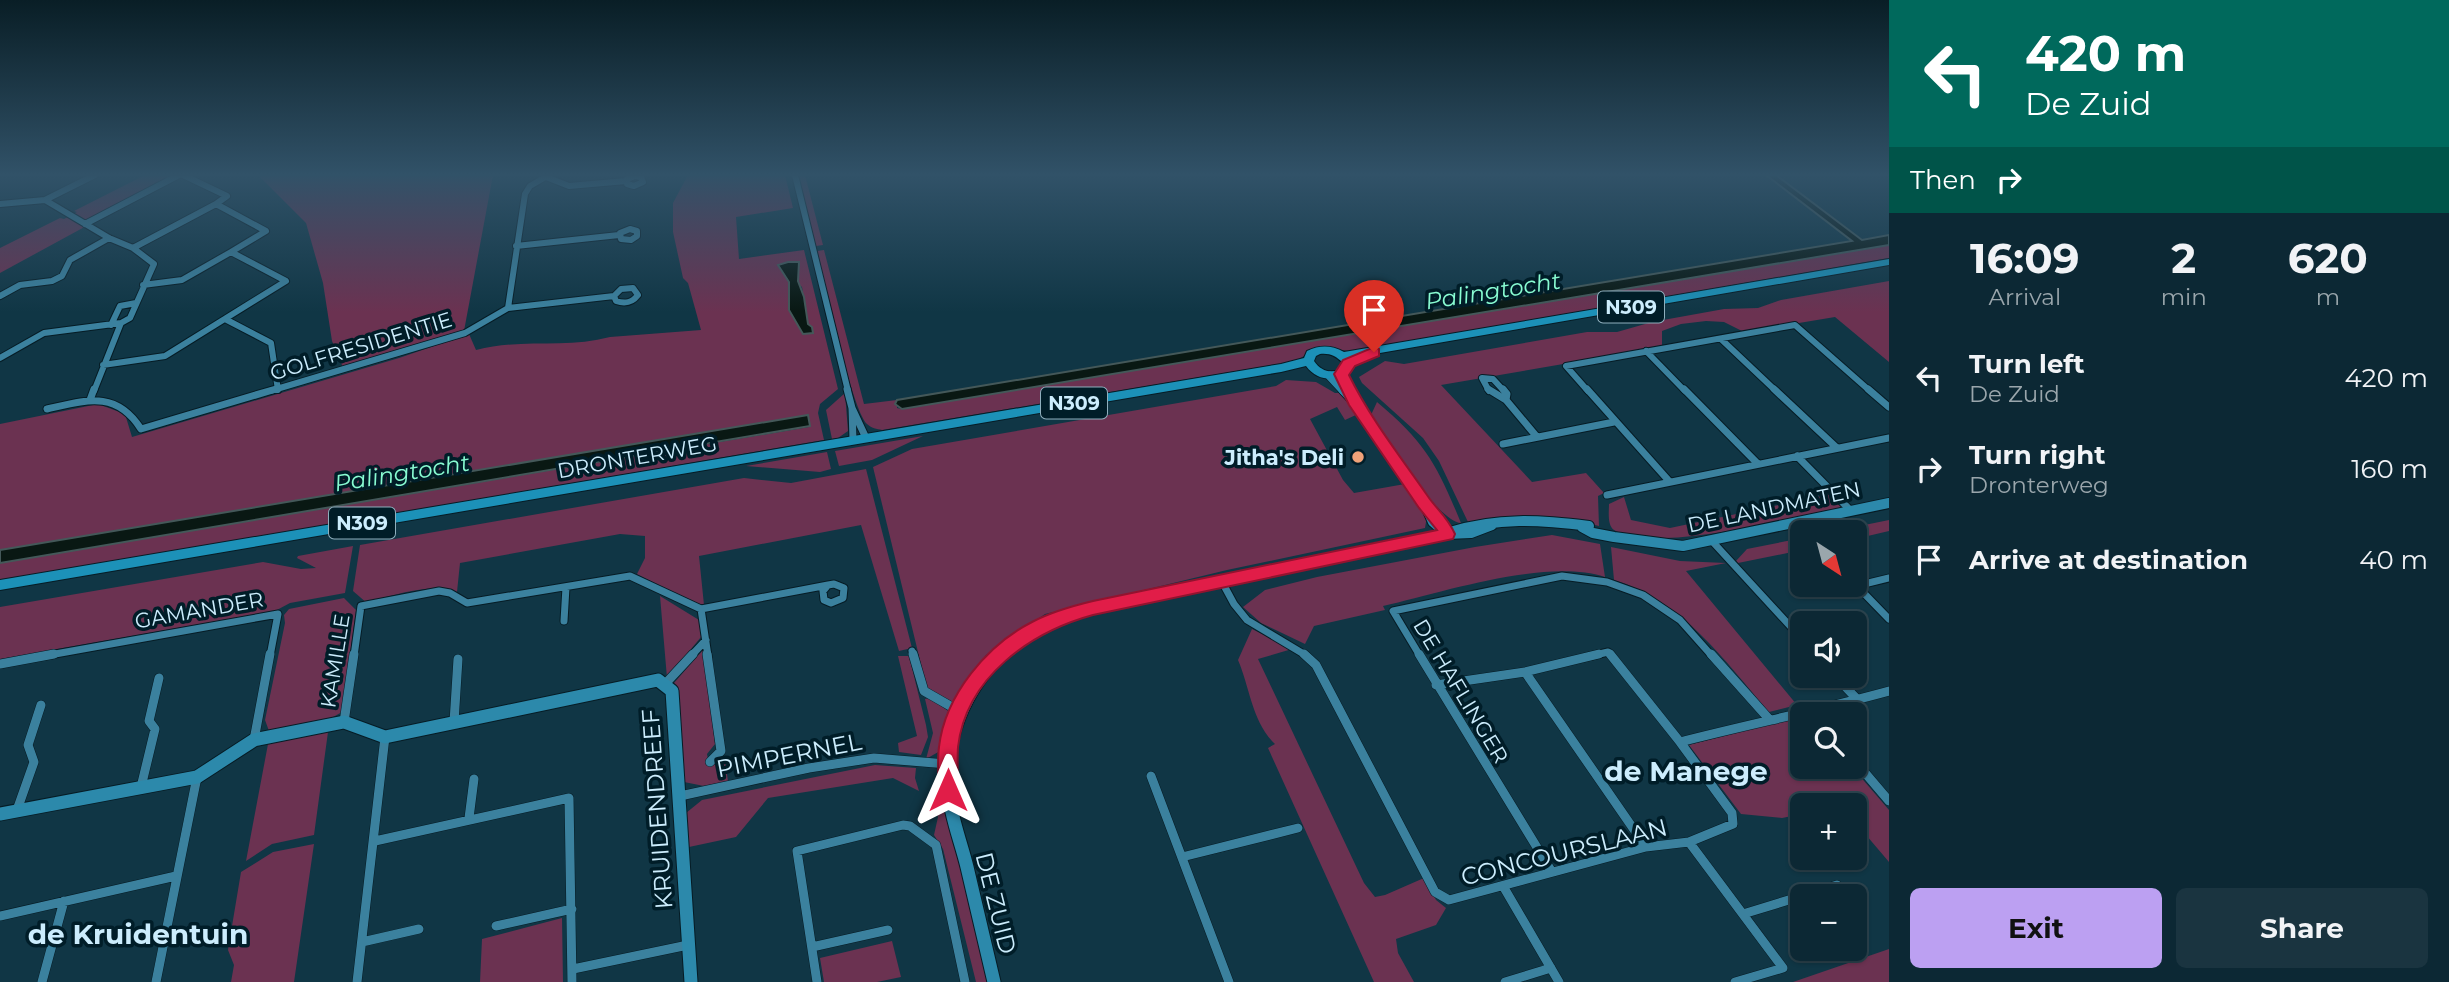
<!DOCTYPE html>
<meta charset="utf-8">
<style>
:root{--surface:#0c2834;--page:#1a3440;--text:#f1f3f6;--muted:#9aa6ac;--line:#2c444f;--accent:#bca0f2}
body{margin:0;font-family:Montserrat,sans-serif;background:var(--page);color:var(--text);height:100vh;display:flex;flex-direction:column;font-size:26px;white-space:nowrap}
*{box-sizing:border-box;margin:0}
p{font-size:23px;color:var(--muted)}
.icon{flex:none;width:38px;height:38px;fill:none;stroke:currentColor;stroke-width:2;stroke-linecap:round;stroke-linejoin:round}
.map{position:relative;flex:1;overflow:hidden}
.sheet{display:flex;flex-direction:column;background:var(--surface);width:560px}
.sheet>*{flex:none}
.top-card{background:#00695c;color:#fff;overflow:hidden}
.needle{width:46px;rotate:144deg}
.tools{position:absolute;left:1790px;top:520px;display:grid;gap:14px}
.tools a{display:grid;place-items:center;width:77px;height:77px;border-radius:10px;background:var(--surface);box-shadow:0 2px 5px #0004,0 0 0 2px var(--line);font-size:35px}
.pin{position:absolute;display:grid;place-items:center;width:60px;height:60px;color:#fff;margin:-72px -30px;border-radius:50% 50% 50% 0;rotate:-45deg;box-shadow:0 0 7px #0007}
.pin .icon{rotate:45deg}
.me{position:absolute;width:77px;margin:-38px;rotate:0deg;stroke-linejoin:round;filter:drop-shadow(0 0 5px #0008)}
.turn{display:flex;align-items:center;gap:24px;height:147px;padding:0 21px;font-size:32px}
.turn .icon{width:91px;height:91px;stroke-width:2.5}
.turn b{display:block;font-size:49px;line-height:60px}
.then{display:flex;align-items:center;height:66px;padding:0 21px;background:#0003;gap:14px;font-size:26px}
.eta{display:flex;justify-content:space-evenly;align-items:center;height:119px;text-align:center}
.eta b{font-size:42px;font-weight:700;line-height:49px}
.button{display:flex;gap:14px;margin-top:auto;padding:14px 21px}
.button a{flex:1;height:80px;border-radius:10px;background:var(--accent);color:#111;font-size:28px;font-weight:700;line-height:80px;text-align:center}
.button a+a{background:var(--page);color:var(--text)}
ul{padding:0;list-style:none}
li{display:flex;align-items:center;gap:21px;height:91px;padding:0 21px}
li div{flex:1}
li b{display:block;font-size:26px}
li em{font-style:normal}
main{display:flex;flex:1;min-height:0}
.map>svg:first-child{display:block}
.green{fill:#6b3251;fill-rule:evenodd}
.water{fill:#091813;stroke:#445859;stroke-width:2}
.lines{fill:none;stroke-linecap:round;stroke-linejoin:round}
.street-far2-casing{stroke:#061c25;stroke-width:8}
.street-far1-casing{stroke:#061c25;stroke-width:9}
.street-casing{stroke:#061c25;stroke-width:10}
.secondary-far2-casing{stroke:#061c25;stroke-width:10}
.secondary-far1-casing{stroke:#061c25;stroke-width:12}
.secondary-casing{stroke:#061c25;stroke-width:15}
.primary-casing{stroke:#061c25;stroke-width:2}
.street-far2{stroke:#3b819e;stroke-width:6}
.street-far1{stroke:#3b819e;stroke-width:7}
.street{stroke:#3b819e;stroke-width:9}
.secondary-far2{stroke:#2c89ab;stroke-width:9}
.secondary-far1{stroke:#2c89ab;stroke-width:10}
.secondary{stroke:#2c89ab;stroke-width:13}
.primary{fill:#1c91b8;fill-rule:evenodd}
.route{fill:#e11d48;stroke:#92132f;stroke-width:2}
.poi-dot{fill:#f0a279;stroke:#001d28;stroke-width:2.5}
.labels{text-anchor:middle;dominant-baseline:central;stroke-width:7;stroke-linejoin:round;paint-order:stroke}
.shield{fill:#001d28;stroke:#8fafbd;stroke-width:2}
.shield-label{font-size:19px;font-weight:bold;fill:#ccedfd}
.street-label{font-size:21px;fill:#ccedfd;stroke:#001d28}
.poi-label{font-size:21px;font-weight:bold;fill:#ccedfd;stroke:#001d28;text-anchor:end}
.water-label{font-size:23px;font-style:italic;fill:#88fcd2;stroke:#001d28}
.near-street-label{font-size:24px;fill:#ccedfd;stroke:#001d28}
.near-neighbourhood-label{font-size:28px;font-weight:bold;fill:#ccedfd;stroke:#001d28}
</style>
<main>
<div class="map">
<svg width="1889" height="982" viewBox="0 0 1889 982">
<rect width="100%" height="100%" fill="#103645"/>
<path class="green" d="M 145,175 L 180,175 L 0,273 L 0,248 L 60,218 L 64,219 L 77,212 L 74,211 Z
M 258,175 L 493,175 L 464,331 L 344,370 L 332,341 L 323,283 L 306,223 Z
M 688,175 L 785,175 L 793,208 L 736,217 L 739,259 L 804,250 L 838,389 L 820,404 L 818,413 L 824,440 L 0,581 L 0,563 L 809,427 L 807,415 L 0,550 L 0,424 L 98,404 L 125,414 L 132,437 L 399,358 L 469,334 L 476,350 C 520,338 566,349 610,337 L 701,330 L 688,283 L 683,278 L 673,232 L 673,203 ZM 785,273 L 802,287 L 808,324 L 803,334 L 789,310 L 789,282 Z
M 798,175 L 805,175 L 823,245 L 816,246 Z
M 1889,245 L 1889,258 L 1350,351 L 1318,347 L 1296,361 L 882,430 C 877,429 871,428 867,424 C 851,407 825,281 817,251 L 824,250 L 864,404 L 897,400 L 897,408 L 901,409 Z
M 1889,281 L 1889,362 L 1835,317 L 1744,332 L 1724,322 L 1706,321 L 1681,324 L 1662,331 L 1662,347 L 1441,385 L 1532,482 L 1586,473 L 1604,493 L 1598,496 L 1599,526 C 1553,513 1515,515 1468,522 L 1439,461 L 1423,438 L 1362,383 L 1359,377 L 1385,361 L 1404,364 L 1587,332 L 1617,332 L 1652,322 L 1724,309 L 1758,308 L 1781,300 Z
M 1286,380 L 1316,382 L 1335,393 L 1343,393 L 1358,414 L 1345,420 L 1337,407 L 1310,419 L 1343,480 L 1354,493 L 1405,484 L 1427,516 L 1425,528 L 1227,570 L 1045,614 L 986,655 L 962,690 L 957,704 L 927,689 L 873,467 L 912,449 L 1276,386 Z
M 845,393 L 848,431 L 838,438 L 832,439 L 826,410 Z
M 1377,402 C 1426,443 1437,465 1461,523 C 1438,522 1387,440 1373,420 L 1371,415 Z
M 923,436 L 872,460 L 839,466 L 835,451 Z
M 827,452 L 831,469 L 820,472 L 746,466 Z
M 866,469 L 912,648 L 899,651 L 861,525 L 699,556 L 704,605 L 692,602 L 637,574 L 645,558 L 645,536 L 620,534 L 460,563 L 457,592 C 431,583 400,594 374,600 L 368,604 L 353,591 L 360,545 L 744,478 L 791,483 Z
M 1831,494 L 1844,507 C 1795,516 1654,555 1614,530 C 1607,525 1609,511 1609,504 L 1624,497 L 1631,520 L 1670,528 Z
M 1889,520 L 1889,531 L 1855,539 L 1855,532 L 1830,532 Z
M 1552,535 L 1600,544 L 1605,577 C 1545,558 1444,592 1383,606 L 1385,610 L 1314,626 L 1305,644 L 1261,623 L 1243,607 L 1265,590 L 1317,577 L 1475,547 Z
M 1802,538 L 1802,550 L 1738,563 L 1736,561 L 1747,549 Z
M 353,546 L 345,593 L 290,603 L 275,611 L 0,659 L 0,607 L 263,562 L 301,569 L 316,568 L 297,558 L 298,556 Z
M 1611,547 L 1680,561 L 1726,563 L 1686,571 L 1797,705 L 1769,712 C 1724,660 1683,601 1614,580 Z
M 660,596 L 699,620 L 701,637 L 667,678 Z
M 344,598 L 356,610 L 342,712 L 326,721 L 269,731 L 265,720 L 285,623 L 284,615 L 289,609 Z
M 1252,629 L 1292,649 L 1258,659 L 1364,883 L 1375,897 L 1385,895 L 1424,878 L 1436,900 L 1446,908 L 1436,925 L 1396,939 L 1398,953 L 1414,982 L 1374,982 L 1268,748 L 1275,744 C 1252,722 1250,688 1238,660 Z
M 703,650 L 715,744 L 707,754 L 709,765 L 725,761 L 728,781 L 704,786 L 684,782 L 674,683 Z
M 898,656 L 909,656 L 926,725 L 928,737 L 921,755 L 899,752 L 898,743 L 917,736 Z
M 930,698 L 951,713 L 940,751 L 926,759 L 933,733 L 925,699 Z
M 1802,716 L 1802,766 L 1852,767 L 1889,810 L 1889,862 L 1855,822 L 1855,805 L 1802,805 L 1802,814 L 1782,818 L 1741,814 L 1689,745 Z
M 328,732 L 314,835 L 272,844 L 246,861 L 268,744 Z
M 875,765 L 916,768 L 915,778 L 919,791 L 893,778 L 768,798 L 736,837 L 689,847 L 686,813 L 702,800 Z
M 935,793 L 945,799 L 988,982 L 976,982 L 943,849 L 934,835 L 938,817 Z
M 314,844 L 294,982 L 231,982 L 234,965 L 228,950 L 241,872 L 273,852 Z
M 562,918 L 563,982 L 480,982 L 482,939 Z
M 892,941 L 901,977 L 877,982 L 824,982 L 820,958 Z
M 1889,949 L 1889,982 L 1793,982 Z"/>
<path class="water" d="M 1766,175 L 1776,175 L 1862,240 L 1889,235 L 1889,245 L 902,409 L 895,404 L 897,400 L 1852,241 Z
M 788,262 L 799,262 L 798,281 L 804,297 L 808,324 L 812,327 L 813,333 L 803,334 L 789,310 L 789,282 L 778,265 Z
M 808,415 L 810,426 L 0,563 L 0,550 Z"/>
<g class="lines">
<defs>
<path id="street-far2" d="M 795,175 L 848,391
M 635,176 L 641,177 L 643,182 L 634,186 L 627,184 L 627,179 Z
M 546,177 L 569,186 L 626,181
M 45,200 L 95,175
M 0,204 L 45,200 L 109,238 L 133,248 L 154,264 L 130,318 L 121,323 L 94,391
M 85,224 L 179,175
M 630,229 L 637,231 L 637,236 L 631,240 L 621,239 L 620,233 Z
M 516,246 L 619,235
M 133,248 L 216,204
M 143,285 L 182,280 L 231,252
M 633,288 L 638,295 C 632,303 625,304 616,301 L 614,296 L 621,289 Z
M 0,296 L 20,285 L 52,281 L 62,276 L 70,260 L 109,238
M 508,308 L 614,296
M 225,319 L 271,343 L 278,390
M 111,325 L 120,306 L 136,303
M 1721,339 L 1776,391
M 1646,351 L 1685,391
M 0,358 L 44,333 L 121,323
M 103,365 L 165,356 L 286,281 L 231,252 L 266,231 L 216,204 L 227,196 L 183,175
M 270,391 L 465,333 L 508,308 L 525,194 L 530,186 L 549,175
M 1489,391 L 1482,378 L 1493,379 L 1504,391
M 1588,391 L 1566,366 L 1795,325 L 1870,391"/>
<path id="street-far1" d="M 847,389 L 852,408 L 853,440
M 1488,389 L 1506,400
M 1503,389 L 1507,394 L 1506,400
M 1587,389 L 1669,481
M 1684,389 L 1758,464
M 1774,389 L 1837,448
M 1868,389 L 1889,407
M 90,400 L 94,389
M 1506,400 L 1537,437
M 852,408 L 866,438
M 47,409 C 87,400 116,390 141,429 L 276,389
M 1503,444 L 1614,422
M 1797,456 L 1851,511
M 1607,495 L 1889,438
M 1711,540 L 1802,639
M 1221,580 L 1234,604 L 1247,620 L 1307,656
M 834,584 L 844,588 L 843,598 L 831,603 L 824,600 L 823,591 L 828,585 Z
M 1855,584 L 1889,619
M 1856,586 L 1889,578
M 701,609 L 828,585
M 564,621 L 566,587
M 912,651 L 914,656
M 44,656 L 278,614 L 270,656
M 354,656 L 361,606 L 439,591 L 450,593 L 467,603 L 630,576 L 701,609 L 708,656
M 691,656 L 706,640
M 1420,656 L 1393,611 L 1562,576 L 1607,582 L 1643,595 L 1680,620 L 1712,656
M 1591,656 L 1608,652 L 1612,656"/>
<path id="street" d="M 707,654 L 721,751 L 710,762
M 913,654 L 924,691 L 959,711
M 1304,654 L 1316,665 L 1435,892 L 1449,900 L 1646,847 L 1689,842 L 1733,824 L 1732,813 L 1680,742 C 1750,724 1820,710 1889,691
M 1419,654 L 1552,872
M 1610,654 L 1680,742
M 1711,654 L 1769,719
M 0,664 L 54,654
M 1525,672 L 1646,847
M 1835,676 L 1857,699
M 666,683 L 693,654
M 1436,685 L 1525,672 L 1599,654
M 344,722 L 354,654
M 454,722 L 458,659
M 254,740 L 270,654
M 1855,761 L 1889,801
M 1151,776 L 1229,982
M 141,787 L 155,729 L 149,721 L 159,678
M 680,796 L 809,768 L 874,758 L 947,764
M 17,810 L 34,762 L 28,745 L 41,705
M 469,818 L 474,779
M 375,841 L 569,798 L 572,982
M 1689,842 L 1783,968 L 1735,982
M 1182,857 L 1298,828
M 1503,886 L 1559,982
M 1803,896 L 1837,885
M 1743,914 L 1802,896
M 0,916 L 176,876
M 496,926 L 572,909
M 362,942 L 419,929
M 812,947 L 888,930
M 573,969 L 688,945
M 42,982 L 64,901
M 156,982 L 197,777
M 357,982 L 385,737
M 817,982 L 797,851 L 903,825 L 910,826 L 936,845 L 965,982
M 1505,982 L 1551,968"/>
<path id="secondary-far2" d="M 1342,374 L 1350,391
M 1330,376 L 1344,391"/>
<path id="secondary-far1" d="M 1343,389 L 1355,402 L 1425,504 L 1433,522 L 1447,534
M 1349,389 L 1354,399
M 1582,527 L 1593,533 L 1614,537 L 1683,546 L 1889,503
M 1450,532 C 1498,517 1540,520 1589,526
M 999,656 C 1024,631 1060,619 1093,608 L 1376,548 L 1447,534 L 1471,533 L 1492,525"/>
<path id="secondary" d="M 0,814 L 197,777 L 254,740 L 344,722 L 385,737 L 658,680 L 672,691 L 691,982
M 994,982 C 985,944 976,906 967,867 C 961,842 950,815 948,789 C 944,738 965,690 1001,654"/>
<path id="primary" d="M 1889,259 L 1889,265 L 1351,358 L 1353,363 L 1349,375 C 1333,381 1317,381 1306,366 L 1281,372 L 0,590 L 0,580 L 1281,364 L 1304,358 L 1307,351 C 1320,345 1331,345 1344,352 ZM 1320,354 C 1330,353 1336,356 1343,363 L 1340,370 C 1329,373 1321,371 1314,361 L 1316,356 Z"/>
</defs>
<use href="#street-far2" class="street-far2-casing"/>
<use href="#street-far1" class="street-far1-casing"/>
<use href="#street" class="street-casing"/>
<use href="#secondary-far2" class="secondary-far2-casing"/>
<use href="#secondary-far1" class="secondary-far1-casing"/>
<use href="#secondary" class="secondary-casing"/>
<use href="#primary" class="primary-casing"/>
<use href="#street-far2" class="street-far2"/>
<use href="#street-far1" class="street-far1"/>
<use href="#street" class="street"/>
<use href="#secondary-far2" class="secondary-far2"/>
<use href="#secondary-far1" class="secondary-far1"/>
<use href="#secondary" class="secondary"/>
<use href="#primary" class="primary"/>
</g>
<linearGradient id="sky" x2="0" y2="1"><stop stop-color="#091e26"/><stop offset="0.56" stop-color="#315268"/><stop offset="1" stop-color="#315268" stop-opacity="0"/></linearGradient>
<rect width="1889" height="312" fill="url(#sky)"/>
<path class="route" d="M 1374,347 L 1379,349 L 1379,356 L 1355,366 L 1349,375 C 1370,418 1400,456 1427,495 C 1437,510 1447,516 1455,534 L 1453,539 L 1093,615 C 1031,632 966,677 958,747 C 957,761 958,776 958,790 L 955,797 L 948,800 L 941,797 L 938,790 C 939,776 937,761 939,747 C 945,695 987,645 1032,622 C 1051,612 1072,606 1093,601 L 1437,530 L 1419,508 L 1349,405 L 1334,374 L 1343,360 Z"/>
<circle class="poi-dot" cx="1358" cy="457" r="7"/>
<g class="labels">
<g class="shield">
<rect x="1598" y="291.5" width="66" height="31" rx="5"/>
<rect x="1041" y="387.5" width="66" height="31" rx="5"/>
<rect x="329" y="507.5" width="66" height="31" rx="5"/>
</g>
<g class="shield-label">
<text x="1631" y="307">N309</text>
<text x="1074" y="403">N309</text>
<text x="362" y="523">N309</text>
</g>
<g class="street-label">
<text transform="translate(361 346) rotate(-17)">GOLFRESIDENTIE</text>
<text transform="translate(637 457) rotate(-10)">DRONTERWEG</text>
<text transform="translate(1774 507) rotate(-12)">DE LANDMATEN</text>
<text transform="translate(199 610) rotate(-10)">GAMANDER</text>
<text transform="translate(335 661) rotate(-81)">KAMILLE</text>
<text transform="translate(1461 691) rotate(59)">DE HAFLINGER</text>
</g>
<g class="poi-label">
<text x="1344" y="457">Jitha's Deli</text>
</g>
<g class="water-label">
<text transform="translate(1493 291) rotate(-9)">Palingtocht</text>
<text transform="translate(402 473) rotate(-9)">Palingtocht</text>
</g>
<g class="near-street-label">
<text transform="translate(789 755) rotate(-11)">PIMPERNEL</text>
<text transform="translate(657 809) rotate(-94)">KRUIDENDREEF</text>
<text transform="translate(1564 852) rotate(-14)">CONCOURSLAAN</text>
<text transform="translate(996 903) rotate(76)">DE ZUID</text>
</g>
<g class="near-neighbourhood-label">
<text x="1686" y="771">de Manege</text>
<text x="138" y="934">de Kruidentuin</text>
</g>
</g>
</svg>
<div class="tools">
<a><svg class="needle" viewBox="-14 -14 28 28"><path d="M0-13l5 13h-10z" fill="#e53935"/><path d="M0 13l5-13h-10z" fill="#9aa6ac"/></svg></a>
<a><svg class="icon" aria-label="sound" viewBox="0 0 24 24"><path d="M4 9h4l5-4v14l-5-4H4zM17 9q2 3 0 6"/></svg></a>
<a><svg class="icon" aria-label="search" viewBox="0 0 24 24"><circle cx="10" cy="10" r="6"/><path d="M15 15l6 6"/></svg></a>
<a>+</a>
<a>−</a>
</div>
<div class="pin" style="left:1374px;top:352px;background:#d93025"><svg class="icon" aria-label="arrive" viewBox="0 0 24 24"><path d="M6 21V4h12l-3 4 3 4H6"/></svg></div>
<svg class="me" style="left:948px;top:790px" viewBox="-20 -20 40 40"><path d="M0-17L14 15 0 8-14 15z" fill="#e11d48" stroke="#fff" stroke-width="4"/></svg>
</div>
<section class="sheet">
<div class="top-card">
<div class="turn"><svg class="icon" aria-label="left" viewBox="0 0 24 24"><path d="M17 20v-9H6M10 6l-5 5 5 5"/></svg><div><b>420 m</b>De Zuid</div></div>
<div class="then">Then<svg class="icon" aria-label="right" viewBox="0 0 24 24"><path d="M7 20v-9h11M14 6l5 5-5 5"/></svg></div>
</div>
<div class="eta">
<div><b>16:09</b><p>Arrival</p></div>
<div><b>2</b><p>min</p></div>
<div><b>620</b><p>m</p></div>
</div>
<ul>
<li><svg class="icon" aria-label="left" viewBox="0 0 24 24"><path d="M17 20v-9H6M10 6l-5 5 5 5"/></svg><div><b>Turn left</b><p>De Zuid</p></div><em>420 m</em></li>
<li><svg class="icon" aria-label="right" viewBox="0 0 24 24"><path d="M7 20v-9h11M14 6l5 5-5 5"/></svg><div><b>Turn right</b><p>Dronterweg</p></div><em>160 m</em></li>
<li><svg class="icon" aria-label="arrive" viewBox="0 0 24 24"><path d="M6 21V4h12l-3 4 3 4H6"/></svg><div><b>Arrive at destination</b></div><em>40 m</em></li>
</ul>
<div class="button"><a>Exit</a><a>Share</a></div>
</section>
</main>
